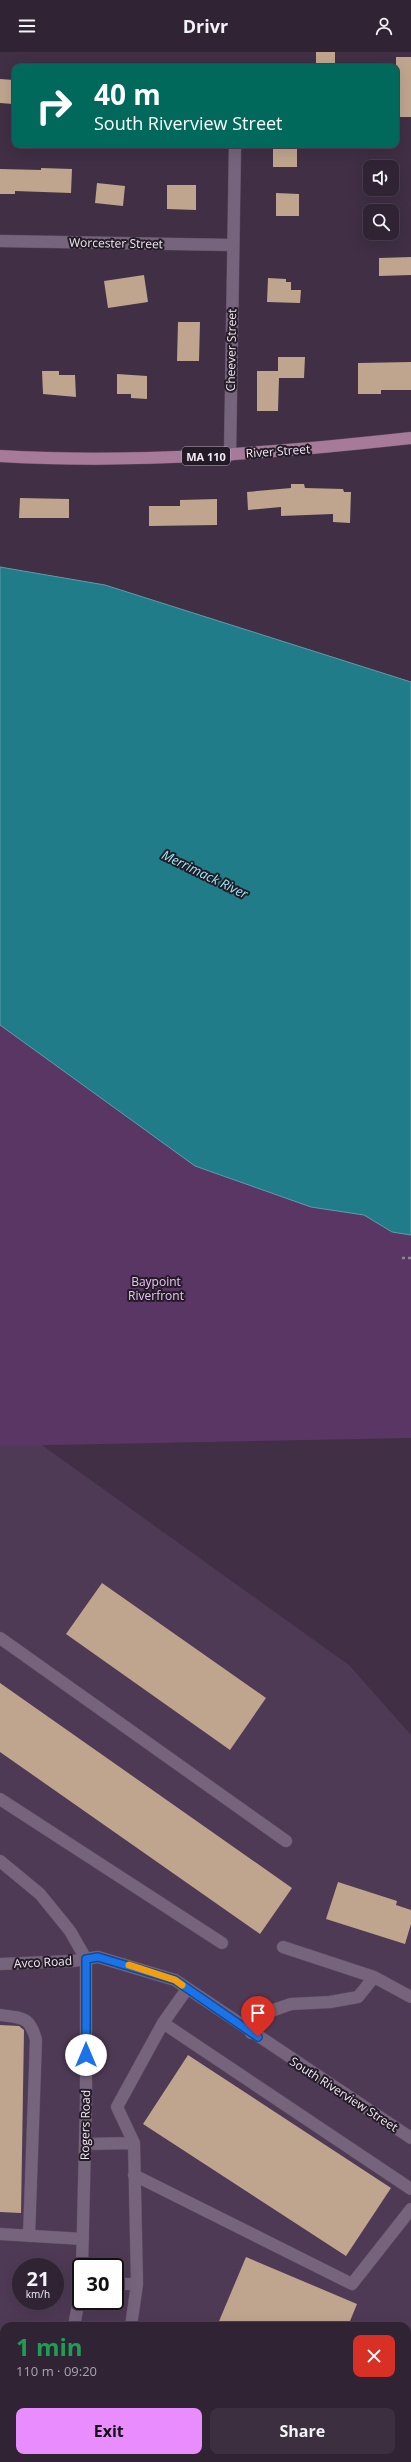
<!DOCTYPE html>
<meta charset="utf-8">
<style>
:root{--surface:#302334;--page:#3c2f40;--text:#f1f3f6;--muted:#a8a4ac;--line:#4b404f;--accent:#e98dfe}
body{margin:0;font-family:"Open Sans",sans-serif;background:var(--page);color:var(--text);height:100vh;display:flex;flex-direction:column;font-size:15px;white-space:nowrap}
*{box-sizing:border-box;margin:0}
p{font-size:13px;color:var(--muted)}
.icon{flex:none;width:22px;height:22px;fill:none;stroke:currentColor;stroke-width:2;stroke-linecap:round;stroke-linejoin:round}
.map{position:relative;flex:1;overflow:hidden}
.details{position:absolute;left:0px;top:2270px;width:411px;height:140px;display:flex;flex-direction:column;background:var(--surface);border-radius:12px 12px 0 0;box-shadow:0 4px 16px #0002,0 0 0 1px var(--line)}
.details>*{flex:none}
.top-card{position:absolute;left:12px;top:12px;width:387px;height:84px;border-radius:8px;box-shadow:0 4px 16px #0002,0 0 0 1px var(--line);background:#00695c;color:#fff;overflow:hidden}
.controls{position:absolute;left:363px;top:108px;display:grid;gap:8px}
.controls a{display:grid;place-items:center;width:36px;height:36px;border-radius:8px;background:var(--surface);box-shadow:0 4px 16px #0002,0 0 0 1px var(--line);font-size:20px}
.speed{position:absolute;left:12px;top:2206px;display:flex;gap:8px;font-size:20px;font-weight:700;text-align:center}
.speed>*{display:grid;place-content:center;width:52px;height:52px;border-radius:50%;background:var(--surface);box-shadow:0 4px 16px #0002,0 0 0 1px var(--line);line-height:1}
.speed small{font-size:10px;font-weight:400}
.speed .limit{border:2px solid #111;border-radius:6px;background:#fff;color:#111}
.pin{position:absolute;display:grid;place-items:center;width:34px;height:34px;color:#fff;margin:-41px -17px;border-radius:50% 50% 50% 0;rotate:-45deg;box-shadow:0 0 4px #0007}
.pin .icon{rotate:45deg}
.me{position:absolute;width:44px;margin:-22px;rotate:0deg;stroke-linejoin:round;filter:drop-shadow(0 0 3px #0008)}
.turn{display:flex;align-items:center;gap:14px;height:84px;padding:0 16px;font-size:18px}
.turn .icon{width:52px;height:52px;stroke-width:2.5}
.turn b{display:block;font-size:28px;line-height:34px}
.round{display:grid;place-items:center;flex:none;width:42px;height:42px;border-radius:8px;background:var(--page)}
.summary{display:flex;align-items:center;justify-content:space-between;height:68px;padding:0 16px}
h1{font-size:24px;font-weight:700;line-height:30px;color:#1e9e55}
.button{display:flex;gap:8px;margin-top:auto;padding:8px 16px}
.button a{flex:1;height:46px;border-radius:8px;background:var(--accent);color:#111;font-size:16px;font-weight:700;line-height:46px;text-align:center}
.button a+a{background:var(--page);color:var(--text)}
header{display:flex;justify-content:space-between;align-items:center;height:52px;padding:0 16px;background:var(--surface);font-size:18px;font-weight:700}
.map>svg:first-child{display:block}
.built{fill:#4f3a55;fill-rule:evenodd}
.green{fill:#5a3664}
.water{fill:#207c89;stroke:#5f9caa}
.building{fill:#bfa58e}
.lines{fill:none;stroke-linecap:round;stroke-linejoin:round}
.minor-casing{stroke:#5c4d60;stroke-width:13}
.major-casing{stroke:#5c4d60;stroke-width:13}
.path{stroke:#928497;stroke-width:2.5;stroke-dasharray:3 3;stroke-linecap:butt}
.minor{stroke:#76647c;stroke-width:12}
.major{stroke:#a77a99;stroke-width:12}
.route-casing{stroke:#114b97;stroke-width:10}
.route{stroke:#1a73e8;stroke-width:7}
.slow{stroke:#f59e0b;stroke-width:7}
.labels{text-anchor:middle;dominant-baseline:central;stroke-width:4;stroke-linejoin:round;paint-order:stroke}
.shield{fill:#231b25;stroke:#b5aab7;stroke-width:1}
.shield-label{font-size:11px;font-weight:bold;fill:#f3e8f6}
.street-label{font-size:12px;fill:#f3e8f6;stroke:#231b25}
.park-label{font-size:12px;fill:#eac3f6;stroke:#231b25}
.water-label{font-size:13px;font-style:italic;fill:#9becfa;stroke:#231b25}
</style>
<header><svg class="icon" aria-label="menu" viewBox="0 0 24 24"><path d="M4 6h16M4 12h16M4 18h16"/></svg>Drivr<svg class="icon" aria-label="person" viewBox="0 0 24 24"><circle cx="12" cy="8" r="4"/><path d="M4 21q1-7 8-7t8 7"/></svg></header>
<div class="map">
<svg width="411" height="2410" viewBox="0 0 411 2410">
<rect width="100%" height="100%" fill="#402f45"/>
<path class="built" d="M 0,1374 L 32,1386 L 349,1613 L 411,1683 L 411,2404 L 407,2404 L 407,2274 L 4,2274 L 4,2406 L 384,2406 L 375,2410 L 0,2410 ZM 21,2215 L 55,2215 L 55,2249 L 21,2249 ZM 81,2215 L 115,2215 L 115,2249 L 81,2249 Z"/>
<path class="green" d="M 0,951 L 411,1137 L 411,1386 L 0,1394 Z"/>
<path class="water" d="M 0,515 L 105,533 L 411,630 L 411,1183 L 392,1180 L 364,1163 L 311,1155 L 195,1114 L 0,973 Z"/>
<path class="building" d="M 316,0 L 335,0 L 335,15 L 316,15 Z
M 396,5 L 411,5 L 411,65 L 396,65 Z
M 0,27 L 14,28 L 13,52 L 0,51 Z
M 273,93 L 297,93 L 297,115 L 273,115 Z
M 41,116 L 72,117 L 71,141 L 15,139 L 15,142 L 0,142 L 0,117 L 41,118 Z
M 97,131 L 125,134 L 123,154 L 95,151 Z
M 167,133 L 196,133 L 196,158 L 167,157 Z
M 276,141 L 299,142 L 299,164 L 276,164 Z
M 411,205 L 411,223 L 379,224 L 379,206 Z
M 144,223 L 148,250 L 108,256 L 104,229 Z
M 268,226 L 286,227 L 286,230 L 291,230 L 291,238 L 301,238 L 300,251 L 267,250 Z
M 178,270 L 200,270 L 199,309 L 177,309 Z
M 278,305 L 305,305 L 304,326 L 279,326 L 278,359 L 257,359 L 257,319 L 278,319 Z
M 411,310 L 411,338 L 381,338 L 381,342 L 358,342 L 358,311 Z
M 42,319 L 59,319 L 59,323 L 75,323 L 76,345 L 43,342 Z
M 117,322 L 147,324 L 147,347 L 131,346 L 131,342 L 117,342 Z
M 291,432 L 304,432 L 305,436 L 343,437 L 344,440 L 351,440 L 350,471 L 333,470 L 333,462 L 281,464 L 281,455 L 248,458 L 247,440 L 291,436 Z
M 20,446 L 69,447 L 69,466 L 19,466 Z
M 217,447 L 217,473 L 149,474 L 149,454 L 180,454 L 180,448 Z
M 102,1531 L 266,1646 L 230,1698 L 66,1582 Z
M 0,1631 L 292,1836 L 260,1882 L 0,1700 Z
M 338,1830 L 397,1849 L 396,1853 L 411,1858 L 411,1872 L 405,1892 L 326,1867 Z
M 0,1973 L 19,1974 L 24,1978 L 21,2161 L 0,2160 Z
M 188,2003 L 391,2136 L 346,2204 L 143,2072 Z
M 246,2205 L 357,2252 L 348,2274 L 217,2274 Z"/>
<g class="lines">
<defs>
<path id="minor" d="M 0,189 L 232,193
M 230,403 L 235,93
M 0,1586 L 286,1789
M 0,1747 L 222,1891
M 0,1809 L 40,1842 L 70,1879 L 86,1907 L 86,2050 L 82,2215
M 283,1895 L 374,1925
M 0,1912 L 73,1909 L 98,1905 L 175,1928 L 411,2086
M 0,1963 C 22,1966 30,1964 36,1988 L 29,2184
M 163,1971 L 411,2137
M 251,1981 L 268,1960 L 291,1952 L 330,1950 L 358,1945 L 374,1925 L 411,1945
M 134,2091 L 117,2055 L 163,1971 L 187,1937
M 85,2092 L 134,2091 L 137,2232
M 134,2123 L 352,2232 L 411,2157
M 0,2182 L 83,2187
M 115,2232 L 137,2232 L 131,2274
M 74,2274 L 81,2237
M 0,2362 L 4,2360
M 40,2410 L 41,2406
M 88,2410 L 89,2406"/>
<path id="major" d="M 0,404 C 137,412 275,401 411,386"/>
</defs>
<use href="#minor" class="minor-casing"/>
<use href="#major" class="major-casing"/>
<path class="path" d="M 402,1206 L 411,1206"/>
<use href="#minor" class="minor"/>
<use href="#major" class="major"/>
</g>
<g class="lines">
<defs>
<path id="route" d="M 86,2003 L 86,1907 L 98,1905 L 175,1928 L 258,1985"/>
</defs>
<use href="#route" class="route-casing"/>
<use href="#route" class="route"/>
<path class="slow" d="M 129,1913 L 175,1928 L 182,1933"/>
</g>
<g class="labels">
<rect class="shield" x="182" y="395" width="48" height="18" rx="3"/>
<g class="shield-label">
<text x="206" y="404">MA 110</text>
</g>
<g class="street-label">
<text transform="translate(116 191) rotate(1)">Worcester Street</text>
<text transform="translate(231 298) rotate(-89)">Cheever Street</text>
<text transform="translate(278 399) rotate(-4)">River Street</text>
<text transform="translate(43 1910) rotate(-3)">Avco Road</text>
<text transform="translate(344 2042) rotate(33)">South Riverview Street</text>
<text transform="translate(85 2073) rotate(-89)">Rogers Road</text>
</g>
<g class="park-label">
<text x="156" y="1229">Baypoint<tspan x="156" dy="14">Riverfront</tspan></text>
</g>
<g class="water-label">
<text transform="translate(205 822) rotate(26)">Merrimack River</text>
</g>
</g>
</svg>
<div class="controls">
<a><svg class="icon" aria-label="sound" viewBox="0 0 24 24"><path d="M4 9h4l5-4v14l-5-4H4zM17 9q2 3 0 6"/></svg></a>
<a><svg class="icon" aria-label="search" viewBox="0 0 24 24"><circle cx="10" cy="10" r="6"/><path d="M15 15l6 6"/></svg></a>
</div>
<div class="speed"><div>21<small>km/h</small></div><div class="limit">30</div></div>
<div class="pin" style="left:258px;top:1985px;background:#d93025"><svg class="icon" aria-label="arrive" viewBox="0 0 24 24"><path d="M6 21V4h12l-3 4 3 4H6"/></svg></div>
<svg class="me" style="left:86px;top:2003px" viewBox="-20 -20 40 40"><circle r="19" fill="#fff"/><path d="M0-13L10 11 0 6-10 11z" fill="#1a73e8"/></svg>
<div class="top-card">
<div class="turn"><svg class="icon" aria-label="right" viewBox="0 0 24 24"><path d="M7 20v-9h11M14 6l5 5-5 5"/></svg><div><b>40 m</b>South Riverview Street</div></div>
</div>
<section class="details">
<div class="summary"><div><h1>1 min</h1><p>110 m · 09:20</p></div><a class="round" style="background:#d93025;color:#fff"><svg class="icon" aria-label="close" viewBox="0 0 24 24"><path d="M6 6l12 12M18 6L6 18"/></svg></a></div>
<div class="button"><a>Exit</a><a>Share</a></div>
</section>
</div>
